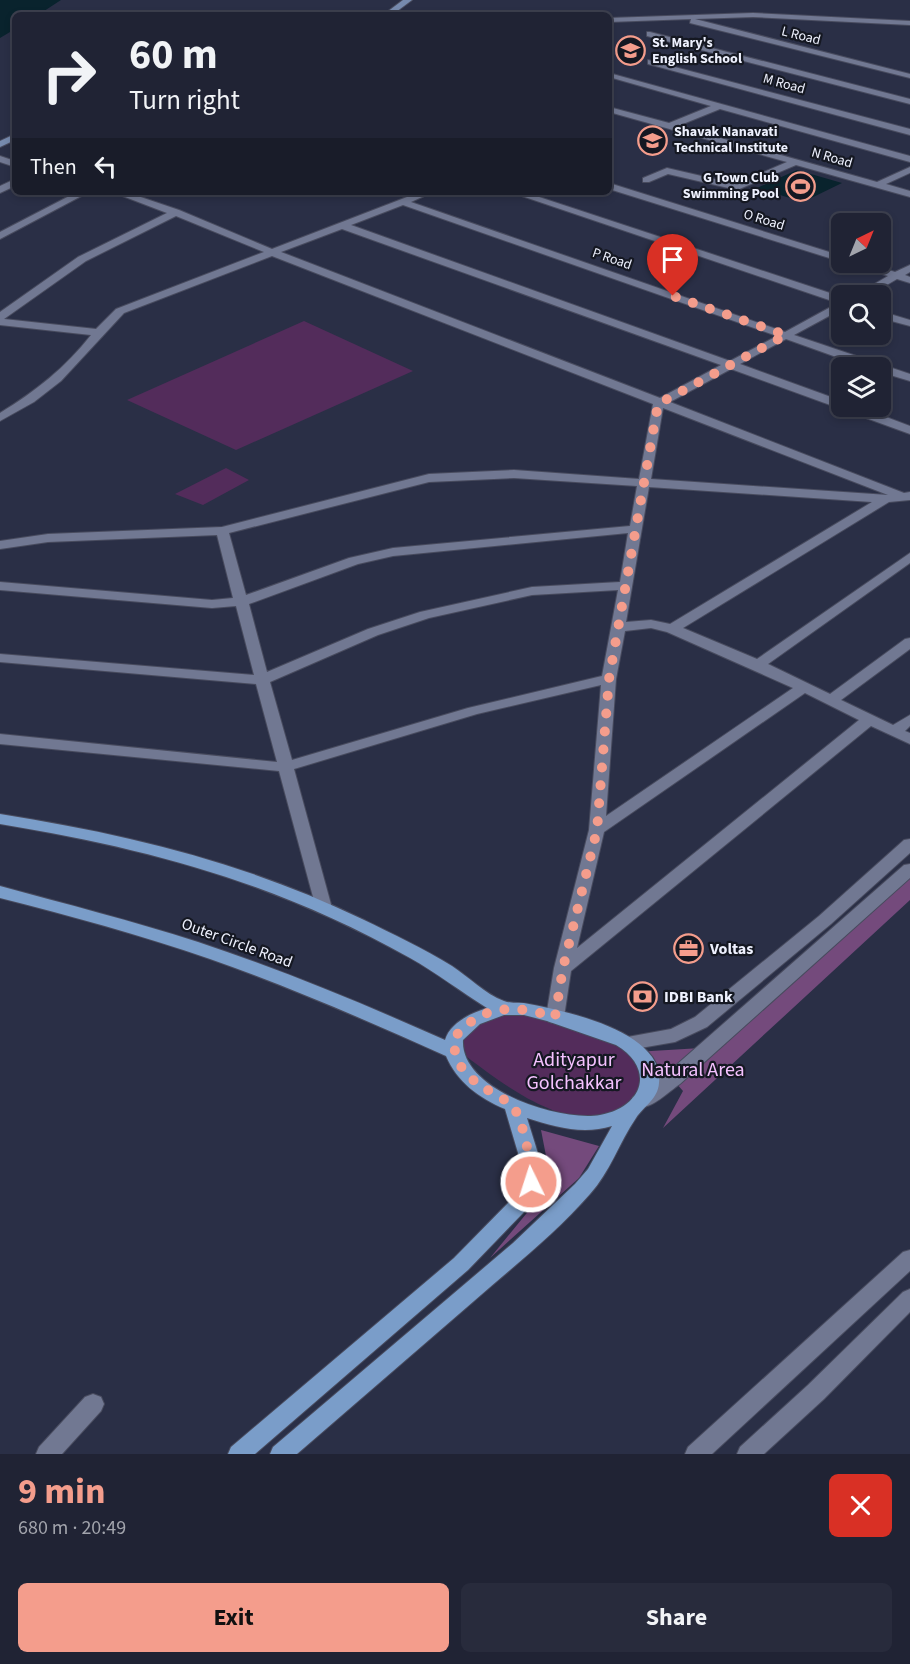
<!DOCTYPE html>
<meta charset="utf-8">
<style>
:root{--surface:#202334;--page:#282b3c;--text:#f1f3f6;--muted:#a2a4ac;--line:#3d404f;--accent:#f49d8c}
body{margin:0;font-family:"Source Sans 3",sans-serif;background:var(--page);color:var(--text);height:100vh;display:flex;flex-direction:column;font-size:22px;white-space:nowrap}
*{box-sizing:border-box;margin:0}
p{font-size:20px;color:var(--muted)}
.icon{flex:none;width:33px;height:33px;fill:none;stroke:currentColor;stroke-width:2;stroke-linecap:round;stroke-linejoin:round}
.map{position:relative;height:1454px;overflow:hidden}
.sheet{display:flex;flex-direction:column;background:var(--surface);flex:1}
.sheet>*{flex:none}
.hud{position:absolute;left:12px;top:12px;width:600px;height:183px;border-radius:9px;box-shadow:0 3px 9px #0003,0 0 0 2px var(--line);background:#202334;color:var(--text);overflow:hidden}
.needle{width:39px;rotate:43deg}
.controls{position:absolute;left:831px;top:213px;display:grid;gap:12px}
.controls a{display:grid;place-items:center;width:60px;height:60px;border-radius:9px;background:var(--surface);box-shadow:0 3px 9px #0003,0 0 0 2px var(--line);font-size:30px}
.pin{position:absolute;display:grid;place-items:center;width:51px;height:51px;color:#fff;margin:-62px -26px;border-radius:50% 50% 50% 0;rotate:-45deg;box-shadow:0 0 6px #0007}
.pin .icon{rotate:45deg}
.me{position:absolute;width:66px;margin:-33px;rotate:356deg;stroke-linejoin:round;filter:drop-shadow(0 0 4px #0008)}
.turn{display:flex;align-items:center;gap:21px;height:126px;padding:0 18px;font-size:27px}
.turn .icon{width:78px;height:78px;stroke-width:2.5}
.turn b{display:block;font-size:42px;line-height:51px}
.then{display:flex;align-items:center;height:57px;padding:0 18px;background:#0003;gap:12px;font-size:22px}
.round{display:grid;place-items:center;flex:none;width:63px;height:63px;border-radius:9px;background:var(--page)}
.head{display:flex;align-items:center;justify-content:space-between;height:102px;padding:0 18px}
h1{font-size:36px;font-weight:700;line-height:45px;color:var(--accent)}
.cta{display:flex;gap:12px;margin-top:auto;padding:12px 18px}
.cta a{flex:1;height:69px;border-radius:9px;background:var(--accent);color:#111;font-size:24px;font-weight:700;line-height:69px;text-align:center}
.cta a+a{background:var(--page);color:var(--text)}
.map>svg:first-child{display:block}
.green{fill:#532c5b}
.forest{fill:#744a7c}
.water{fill:#09232d}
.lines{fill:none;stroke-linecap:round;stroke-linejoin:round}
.minor-casing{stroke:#484b5e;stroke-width:2}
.tertiary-casing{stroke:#484b5e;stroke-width:2}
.secondary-casing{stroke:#484b5e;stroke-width:2}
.primary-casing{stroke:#484b5e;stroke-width:2}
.minor{fill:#717892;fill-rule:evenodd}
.tertiary{fill:#717892;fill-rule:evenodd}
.secondary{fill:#768aae;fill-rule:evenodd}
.primary{fill:#7a9dc9;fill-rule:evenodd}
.route{stroke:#f49d8c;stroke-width:10;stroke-dasharray:0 18}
.labels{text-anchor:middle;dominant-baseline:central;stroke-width:4.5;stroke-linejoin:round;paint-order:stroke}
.far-street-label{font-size:14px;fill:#eef1fe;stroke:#151822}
.far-poi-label{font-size:14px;font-weight:bold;fill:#eef1fe;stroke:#151822;text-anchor:start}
.street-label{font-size:16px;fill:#eef1fe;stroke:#151822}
.poi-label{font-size:16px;font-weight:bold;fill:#eef1fe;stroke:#151822;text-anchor:start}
.near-park-label{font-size:20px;fill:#f5c2ff;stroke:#151822}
</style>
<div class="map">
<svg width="910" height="1454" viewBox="0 0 910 1454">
<rect width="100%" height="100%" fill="#2a2f46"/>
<path class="green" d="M 304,321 L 413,371 L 236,450 L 127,400 Z
M 226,468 L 249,480 L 203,505 L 175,494 Z
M 515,1011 L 605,1036 L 638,1057 L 643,1092 C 630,1101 618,1113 604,1116 C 559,1127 500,1082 467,1057 L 461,1038 L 474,1025 Z"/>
<path class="forest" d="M 910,871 L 910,900 L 663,1128 L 683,1091 L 661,1066 L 635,1052 L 701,1048 Z
M 541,1130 L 599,1146 L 579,1178 L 490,1258 L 544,1192 L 547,1161 Z"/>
<path class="water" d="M 0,0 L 61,0 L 38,15 L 15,15 L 15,29 L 0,38 Z
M 797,170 L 842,183 L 803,202 L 757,188 Z"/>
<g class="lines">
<defs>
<path id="minor" d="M 753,13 L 910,21 L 910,25 L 753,17 L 695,19 L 910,74 L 910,78 L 690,23 L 691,19 L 609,22 L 609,18 Z
M 650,32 L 910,99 L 910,104 L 647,36 L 647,32 Z
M 648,60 L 910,129 L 910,135 L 648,64 Z
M 609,73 L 910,156 L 910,162 L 720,109 L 678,126 L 877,182 L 910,167 L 910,173 L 886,184 L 910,191 L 910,197 L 796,165 L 737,190 L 668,174 L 649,182 L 643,182 L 643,178 L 667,168 L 736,184 L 787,162 L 609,112 L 609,107 L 669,123 L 711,106 L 609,77 Z
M 0,156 L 15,161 L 15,167 L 0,162 Z
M 15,179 L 15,186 L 0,193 L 0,186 Z
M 609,183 L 842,256 L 842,262 L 609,189 Z
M 77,192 L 89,192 L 0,239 L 0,232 Z
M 112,192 L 126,192 L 179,210 L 272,249 L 420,192 L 433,192 L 411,202 L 785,332 L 838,303 L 510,192 L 524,192 L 842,297 L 842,309 L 794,335 L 910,374 L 910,381 L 880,372 L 880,368 L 867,368 L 786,339 L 740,364 L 842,401 L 842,406 L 857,406 L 910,426 L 910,434 L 731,369 L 670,402 L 904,493 L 910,492 L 910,500 L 889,502 L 683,628 L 757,659 L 910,553 L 910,563 L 768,664 L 830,694 L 905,639 L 910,638 L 910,649 L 841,700 L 893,725 L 910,715 L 910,726 L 905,731 L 910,733 L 910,744 L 871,726 L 571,971 L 564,1017 L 561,1022 L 555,1023 L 549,1022 L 546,1017 L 554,968 L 589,830 L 601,685 L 477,714 L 294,769 L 332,908 L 330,912 L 318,912 L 316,908 L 279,771 L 0,744 L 0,734 L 277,762 L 256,684 L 0,662 L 0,654 L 254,675 L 236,606 L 212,608 L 0,590 L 0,582 L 212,600 L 233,598 L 217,535 L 48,542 L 0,549 L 0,541 L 48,534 L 222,527 L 429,474 L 514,470 L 639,479 L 653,404 L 272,256 L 124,313 L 61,381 L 34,402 L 0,421 L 0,413 C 36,391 65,368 91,335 L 0,325 L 0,312 L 78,257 L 167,213 ZM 403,205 L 777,336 L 730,361 L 351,225 ZM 176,216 L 264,252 L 116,309 L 96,329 L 4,319 L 86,261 ZM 342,229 L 721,365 L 660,398 L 281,252 ZM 663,408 L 888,495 L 651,479 ZM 514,478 L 637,486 L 630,526 L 393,548 L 349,558 L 246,595 L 229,533 L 429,482 ZM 649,487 L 872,502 L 670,624 L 651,620 L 626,622 ZM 628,533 L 620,582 L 532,587 L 420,612 L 368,629 L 267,672 L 249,604 L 358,564 L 393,556 ZM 618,590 L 602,676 L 468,708 L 292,760 L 270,682 L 378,635 L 429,618 L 532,595 ZM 651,628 L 667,632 L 793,688 L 606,816 L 616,679 L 625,631 ZM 805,693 L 859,720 L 577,948 L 604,832 Z
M 848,262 L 865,262 L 895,272 L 910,265 L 910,272 L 905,275 L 910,277 L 910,283 L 897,279 L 868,296 L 854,296 L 888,276 Z
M 880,311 L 910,320 L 910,326 L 880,318 Z
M 93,1394 L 101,1397 L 104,1404 L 101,1411 L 62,1454 L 36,1454 L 39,1447 L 85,1397 Z"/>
<path id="tertiary" d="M 910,839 L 910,853 L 831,924 L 707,1027 L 675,1042 L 629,1050 L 622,1048 L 620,1043 L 622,1038 L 671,1029 L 695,1017 L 819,916 L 904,840 Z
M 910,864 L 910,878 L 680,1084 C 667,1093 649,1112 633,1107 L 630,1102 L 633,1097 L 666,1074 L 904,865 Z
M 910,1250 L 910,1271 L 712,1454 L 685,1454 L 688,1447 L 903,1252 Z
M 910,1289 L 910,1312 L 824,1399 L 764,1454 L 737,1454 L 740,1447 L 808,1385 L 903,1292 Z"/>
<path id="secondary" d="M 403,0 L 412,0 L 392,15 L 383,15 Z
M 15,134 L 15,140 L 0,147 L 0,141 Z"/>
<path id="primary" d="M 0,814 C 126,834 247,863 362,919 C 393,934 423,948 452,966 C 469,977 485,994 504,1001 C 512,1004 521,1002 529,1004 C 566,1011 665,1032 659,1083 C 658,1099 644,1106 636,1118 C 619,1143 610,1172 590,1194 C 556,1233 513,1267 474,1301 C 415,1352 356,1403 297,1454 L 270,1454 L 273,1447 L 513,1243 L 575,1184 L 588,1169 L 612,1126 C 583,1135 555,1127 527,1118 L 541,1163 L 540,1182 L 526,1210 L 468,1270 L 255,1454 L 228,1454 L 231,1447 L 454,1258 L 512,1199 L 520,1182 L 521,1163 L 505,1109 C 479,1098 457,1082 446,1056 C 368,1021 290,987 210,959 C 141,935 71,916 0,898 L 0,886 C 66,904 133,921 198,942 C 282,970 364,1004 445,1040 C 450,1023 471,1013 487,1008 C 461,992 437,973 410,958 C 276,883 151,849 0,824 ZM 504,1015 L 524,1015 L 547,1021 L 616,1045 C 656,1069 643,1107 600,1115 C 560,1122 460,1090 463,1040 L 480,1024 Z"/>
</defs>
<use href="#minor" class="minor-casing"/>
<use href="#tertiary" class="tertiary-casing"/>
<use href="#secondary" class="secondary-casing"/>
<use href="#primary" class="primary-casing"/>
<use href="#minor" class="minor"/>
<use href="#tertiary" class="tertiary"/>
<use href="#secondary" class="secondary"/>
<use href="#primary" class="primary"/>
</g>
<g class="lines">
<path class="route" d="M 531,1182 C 531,1162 524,1123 513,1106 C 510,1102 502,1099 498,1096 C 473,1082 453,1069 454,1038 C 483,1003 515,1005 555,1017 L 563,968 L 597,830 L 609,679 L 658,404 L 786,335 L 673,296"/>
</g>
<defs>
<symbol id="school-ring" viewBox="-11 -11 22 22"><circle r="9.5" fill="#151822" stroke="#f49d8c" stroke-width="1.5"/><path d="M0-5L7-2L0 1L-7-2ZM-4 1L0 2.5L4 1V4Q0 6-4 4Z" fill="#f49d8c"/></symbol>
<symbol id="stadium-ring" viewBox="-11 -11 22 22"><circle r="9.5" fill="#151822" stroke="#f49d8c" stroke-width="1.5"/><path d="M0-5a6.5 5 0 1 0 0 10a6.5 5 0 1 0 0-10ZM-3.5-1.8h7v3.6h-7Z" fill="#f49d8c"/></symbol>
<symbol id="office-ring" viewBox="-11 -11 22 22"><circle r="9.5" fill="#151822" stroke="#f49d8c" stroke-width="1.5"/><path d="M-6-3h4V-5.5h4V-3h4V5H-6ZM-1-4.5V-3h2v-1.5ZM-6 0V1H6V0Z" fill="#f49d8c"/></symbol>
<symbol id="bank-ring" viewBox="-11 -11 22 22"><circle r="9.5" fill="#151822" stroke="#f49d8c" stroke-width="1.5"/><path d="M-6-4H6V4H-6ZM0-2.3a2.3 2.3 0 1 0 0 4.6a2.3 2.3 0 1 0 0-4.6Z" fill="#f49d8c"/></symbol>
</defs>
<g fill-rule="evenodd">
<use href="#school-ring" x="614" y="34" width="33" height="33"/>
<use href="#school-ring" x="636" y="124" width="33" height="33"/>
<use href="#stadium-ring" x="784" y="170" width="33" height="33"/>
<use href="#office-ring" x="672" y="932" width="33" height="33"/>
<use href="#bank-ring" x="626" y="980" width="33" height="33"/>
</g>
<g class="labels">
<g class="far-street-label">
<text transform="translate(801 36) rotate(14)">L Road</text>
<text transform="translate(784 84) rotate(15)">M Road</text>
<text transform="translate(832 158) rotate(16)">N Road</text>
<text transform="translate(764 220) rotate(17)">O Road</text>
<text transform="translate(612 259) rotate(19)">P Road</text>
</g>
<g class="far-poi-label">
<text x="652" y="43">St. Mary's<tspan x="652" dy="16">English School</tspan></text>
<text x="674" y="132">Shavak Nanavati<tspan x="674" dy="16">Technical Institute</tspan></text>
<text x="779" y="178" text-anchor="end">G Town Club<tspan x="779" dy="16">Swimming Pool</tspan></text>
</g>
<g class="street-label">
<text transform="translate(237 943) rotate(20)">Outer Circle Road</text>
</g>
<g class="poi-label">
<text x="710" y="949">Voltas</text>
<text x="664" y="997">IDBI Bank</text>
</g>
<g class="near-park-label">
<text x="574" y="1060">Adityapur<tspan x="574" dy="23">Golchakkar</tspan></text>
<text x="693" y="1070">Natural Area</text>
</g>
</g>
</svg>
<div class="controls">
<a><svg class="needle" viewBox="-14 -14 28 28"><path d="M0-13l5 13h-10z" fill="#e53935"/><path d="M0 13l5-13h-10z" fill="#a2a4ac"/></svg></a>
<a><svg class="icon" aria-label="search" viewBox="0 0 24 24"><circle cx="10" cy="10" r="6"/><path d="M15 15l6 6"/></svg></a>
<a><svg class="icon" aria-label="layers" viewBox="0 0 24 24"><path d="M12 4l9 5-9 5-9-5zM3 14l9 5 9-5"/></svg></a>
</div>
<div class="pin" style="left:673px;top:296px;background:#d93025"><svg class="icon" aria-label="arrive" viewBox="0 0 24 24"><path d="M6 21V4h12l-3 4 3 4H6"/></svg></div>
<svg class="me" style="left:531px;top:1182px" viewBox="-20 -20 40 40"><circle r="17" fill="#f49d8c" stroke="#fff" stroke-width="3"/><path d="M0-11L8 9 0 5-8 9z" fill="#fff"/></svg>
<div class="hud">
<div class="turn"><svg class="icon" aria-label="right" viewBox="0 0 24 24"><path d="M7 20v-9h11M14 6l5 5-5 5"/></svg><div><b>60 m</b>Turn right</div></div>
<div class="then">Then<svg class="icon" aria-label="left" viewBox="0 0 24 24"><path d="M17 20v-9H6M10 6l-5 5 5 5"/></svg></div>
</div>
</div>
<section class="sheet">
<div class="head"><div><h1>9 min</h1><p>680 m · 20:49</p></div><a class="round" style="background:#d93025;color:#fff"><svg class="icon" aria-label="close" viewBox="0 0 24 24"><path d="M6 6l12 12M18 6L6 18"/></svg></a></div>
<div class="cta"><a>Exit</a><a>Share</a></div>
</section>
